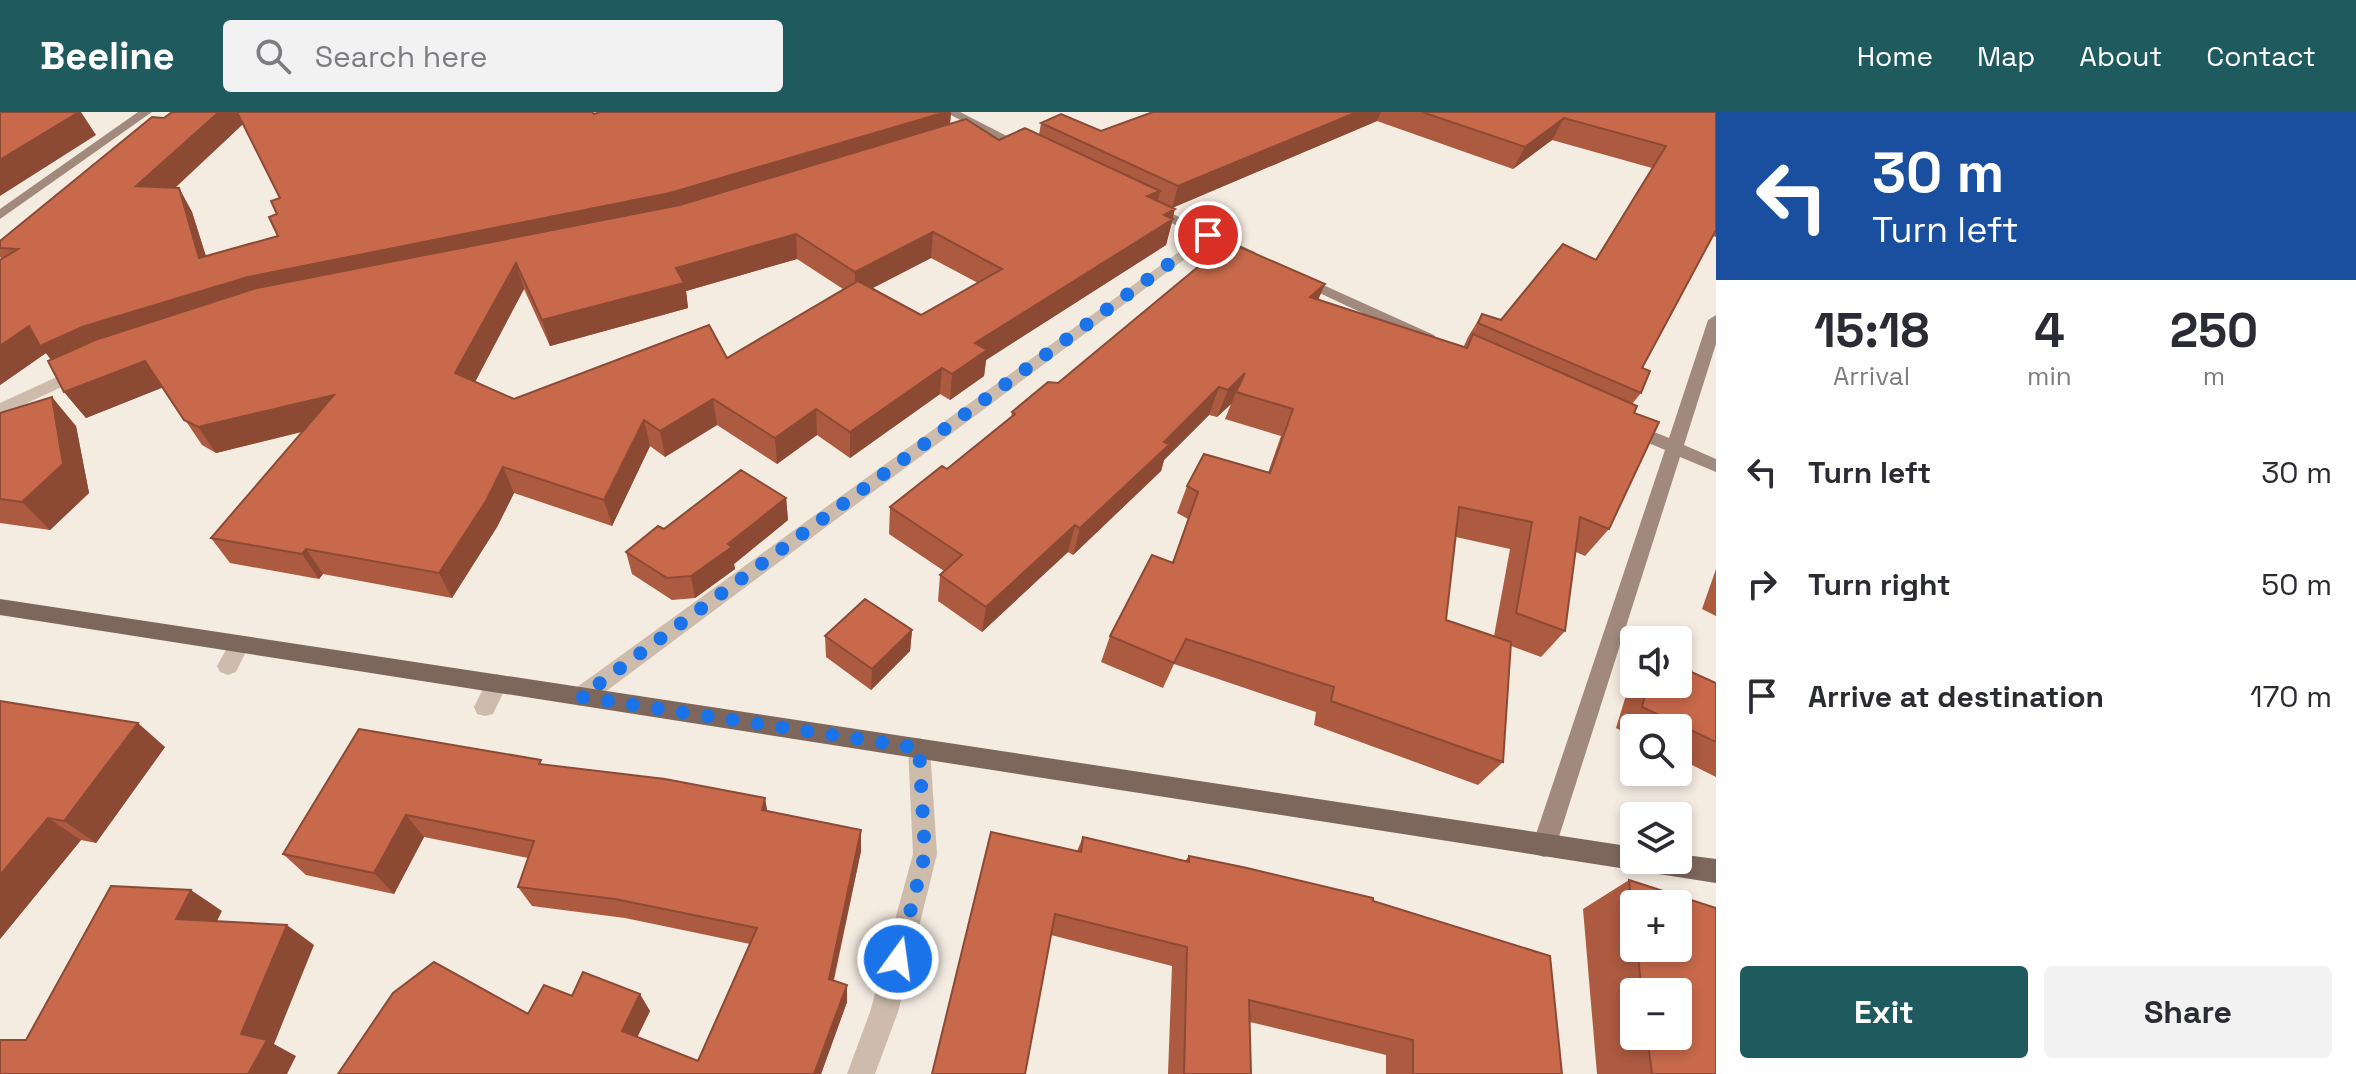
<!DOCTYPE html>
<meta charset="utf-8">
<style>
:root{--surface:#fff;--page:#f2f2f3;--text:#2b2b33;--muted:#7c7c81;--accent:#1f5a5e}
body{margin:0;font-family:"Space Grotesk",sans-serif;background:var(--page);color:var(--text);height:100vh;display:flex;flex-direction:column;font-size:30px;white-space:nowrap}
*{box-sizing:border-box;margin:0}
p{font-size:26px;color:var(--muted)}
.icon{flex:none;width:44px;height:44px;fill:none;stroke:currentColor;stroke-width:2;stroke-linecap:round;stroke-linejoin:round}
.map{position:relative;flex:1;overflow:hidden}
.details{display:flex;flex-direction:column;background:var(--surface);width:640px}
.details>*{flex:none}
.guide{background:#1a4fa0;color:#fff;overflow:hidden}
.buttons{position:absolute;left:1620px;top:514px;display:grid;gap:16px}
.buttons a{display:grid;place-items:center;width:72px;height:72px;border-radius:8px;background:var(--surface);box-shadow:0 4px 12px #0003;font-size:40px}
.pin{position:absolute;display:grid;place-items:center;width:68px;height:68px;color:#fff;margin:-34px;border:4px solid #fff;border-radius:50%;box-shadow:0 2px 8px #0007}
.me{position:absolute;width:88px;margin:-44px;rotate:14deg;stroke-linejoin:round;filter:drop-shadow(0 0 6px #0008)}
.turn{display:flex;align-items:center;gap:28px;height:168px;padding:0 24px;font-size:36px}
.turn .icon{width:104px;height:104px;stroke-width:2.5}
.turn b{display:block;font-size:56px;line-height:68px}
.eta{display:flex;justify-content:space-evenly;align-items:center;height:136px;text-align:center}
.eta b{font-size:48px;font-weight:800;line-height:56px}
.action{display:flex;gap:16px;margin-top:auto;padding:16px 24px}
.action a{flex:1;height:92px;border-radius:8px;background:var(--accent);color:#fff;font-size:32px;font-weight:800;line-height:92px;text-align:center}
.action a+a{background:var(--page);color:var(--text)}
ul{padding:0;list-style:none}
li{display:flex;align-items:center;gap:24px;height:112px;padding:0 24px}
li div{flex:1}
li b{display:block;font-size:30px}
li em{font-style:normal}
header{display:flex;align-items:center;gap:48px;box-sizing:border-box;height:112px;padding:0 40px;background:var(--accent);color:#fff}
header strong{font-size:38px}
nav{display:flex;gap:44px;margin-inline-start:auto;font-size:28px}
.search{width:560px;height:72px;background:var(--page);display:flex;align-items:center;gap:20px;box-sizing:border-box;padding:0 28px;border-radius:8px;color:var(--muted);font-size:30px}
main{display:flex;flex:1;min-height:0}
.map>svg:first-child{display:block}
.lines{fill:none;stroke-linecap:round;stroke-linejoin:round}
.street{fill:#cdbbac;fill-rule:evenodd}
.secondary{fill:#a18a7d;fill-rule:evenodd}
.primary{fill:#7d675c;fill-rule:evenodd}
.wall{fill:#ac5a40;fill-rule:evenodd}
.shaded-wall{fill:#8c4a34}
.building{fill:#c8694b;stroke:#8c4a34;stroke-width:2;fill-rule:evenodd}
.route{stroke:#1a73e8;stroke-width:14;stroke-dasharray:0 25.2}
</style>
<header>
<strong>Beeline</strong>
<div class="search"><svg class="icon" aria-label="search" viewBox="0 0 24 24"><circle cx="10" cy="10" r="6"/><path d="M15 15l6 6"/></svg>Search here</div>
<nav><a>Home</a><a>Map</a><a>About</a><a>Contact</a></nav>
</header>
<main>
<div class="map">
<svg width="1716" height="962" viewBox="0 0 1716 962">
<rect width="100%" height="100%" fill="#f4ebe1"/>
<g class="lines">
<path class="street" d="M 1208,119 L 1213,120 L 1213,126 L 589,592 L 581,594 L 573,592 L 570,585 L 573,578 Z
M 83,253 L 91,258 L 89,262 L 0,304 L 0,291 Z
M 239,525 L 246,527 L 249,533 L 236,560 L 228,563 L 220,560 L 217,554 L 232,527 Z
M 497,562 L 505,565 L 508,571 L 493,602 L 485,604 L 477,602 L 474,595 L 489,565 Z
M 919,626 L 927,629 L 930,636 L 937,742 L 898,900 L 875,962 L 847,962 L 870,900 L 913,742 L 908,636 L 911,629 Z"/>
<path class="secondary" d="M 138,0 L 152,0 L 0,107 L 0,97 Z
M 945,0 L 960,0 L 1032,37 L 1022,40 Z
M 1149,91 L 1255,140 L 1257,143 L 1250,147 L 1245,146 L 1144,98 L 1144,92 Z
M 1301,163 L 1434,223 L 1436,226 L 1428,231 L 1422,229 L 1296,170 L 1296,164 Z
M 1716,203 L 1716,232 L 1684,333 L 1716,347 L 1716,360 L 1680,345 L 1556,734 L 1553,742 L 1544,745 L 1535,742 L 1532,734 L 1665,338 L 1623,320 L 1620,316 L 1629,310 L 1669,326 L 1708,208 Z"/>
<path class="primary" d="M 0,487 L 1634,735 L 1634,748 L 1678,748 L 1678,742 L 1716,747 L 1716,771 L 0,503 Z"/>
</g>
<path class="wall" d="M 600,0 L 951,0 L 950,12 L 999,28 L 1039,23 L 1041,11 L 1101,19 L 1153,0 L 1716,0 L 1716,125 L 1712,124 L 1642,256 L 1641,281 L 1632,292 L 1634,301 L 1609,417 L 1585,444 L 1576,440 L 1565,519 L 1541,545 L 1511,534 L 1503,650 L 1478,673 L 1314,613 L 1316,600 L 1174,552 L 1163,576 L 1101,550 L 1110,524 L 1172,451 L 1188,407 L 1177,401 L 1187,374 L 1268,361 L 1281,324 L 1225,307 L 1231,292 L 1217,305 L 1209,303 L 1164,348 L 1161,359 L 1073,443 L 1068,440 L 982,520 L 938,489 L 940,463 L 944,459 L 889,422 L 890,395 L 947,357 L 1011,306 L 1012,300 L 1058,271 L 1325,172 L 1318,188 L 1466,235 L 1464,234 L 1468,225 L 1482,202 L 1501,208 L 1595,148 L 1652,56 L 1552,28 L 1513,57 L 1377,9 L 1172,96 L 1172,107 L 1173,107 L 1166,133 L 986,248 L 984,264 L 950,288 L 940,282 L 850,346 L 817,323 L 777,352 L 717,313 L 665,345 L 650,334 L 612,414 L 514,381 L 497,415 L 452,486 L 323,462 L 319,467 L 230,451 L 211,426 L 302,320 L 216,341 L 202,333 L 163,275 L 86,306 L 64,280 L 51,248 L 46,241 L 0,273 L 0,148 L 2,147 L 0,145 L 0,129 L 164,6 L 594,2 ZM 243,12 L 280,86 L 277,102 L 278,124 L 206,144 L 192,100 L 179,76 L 175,76 ZM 931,146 L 978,171 L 921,203 L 873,176 ZM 797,147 L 843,177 L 727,246 L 514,287 L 475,270 L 524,177 L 550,234 L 688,196 L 686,179 ZM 1456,425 L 1510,437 L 1494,524 L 1446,508 Z
M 0,301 L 76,314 L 89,381 L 50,418 L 0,411 Z
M 786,386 L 788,408 L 734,452 L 735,457 L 695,486 L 672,488 L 632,462 L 626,440 L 664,417 Z
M 1716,457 L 1716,504 L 1702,497 Z
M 912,518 L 910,539 L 871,578 L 826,545 L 825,524 Z
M 1634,564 L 1634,572 L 1716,571 L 1716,665 L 1678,646 L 1678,616 L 1634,616 L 1634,625 L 1616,616 L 1631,567 Z
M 0,589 L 165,635 L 96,731 L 81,728 L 0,827 Z
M 544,653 L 767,699 L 861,739 L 834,868 L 847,873 L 847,890 L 821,962 L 338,962 L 528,902 L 572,884 L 650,899 L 637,925 L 698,949 L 750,832 L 625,806 L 532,794 L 518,775 L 528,746 L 424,725 L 394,782 L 306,763 L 283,742 Z
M 1083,725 L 1185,749 L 1189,744 L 1373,789 L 1562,962 L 1386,962 L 1386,943 L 1250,910 L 1251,962 L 1168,962 L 1172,854 L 1051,823 L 932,962 L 1077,739 Z
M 1629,768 L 1716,796 L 1716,962 L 1597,962 L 1583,797 ZM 1634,792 L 1678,792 L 1678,836 L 1634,836 ZM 1634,880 L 1678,880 L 1678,924 L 1634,924 Z"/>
<path class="shaded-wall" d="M 79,0 L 81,0 L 96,23 L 0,84 L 0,48 Z
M 219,0 L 237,0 L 243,12 L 151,98 L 136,74 Z
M 946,0 L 951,0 L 949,22 L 60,259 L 46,241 L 0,273 L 0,234 L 29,214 L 82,215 L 248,165 Z
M 1357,0 L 1381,0 L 1377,9 L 1172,96 L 1178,74 Z
M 1564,6 L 1552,28 L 1513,57 L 1525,35 Z
M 179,76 L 192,100 L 214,171 L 199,146 Z
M 1160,79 L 1154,104 L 1147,84 Z
M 1175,97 L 1166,133 L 986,248 L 984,264 L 950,288 L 952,262 L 975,231 Z
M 933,120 L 931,146 L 855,185 L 855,160 Z
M 796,122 L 797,147 L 686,179 L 688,196 L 550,234 L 542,208 L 676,156 Z
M 516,151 L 524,177 L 466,287 L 455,261 Z
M 1325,172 L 1313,199 L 1310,185 Z
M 145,249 L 164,275 L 86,306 L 64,280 Z
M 942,256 L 940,282 L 850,346 L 850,320 Z
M 1245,261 L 1231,292 L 1217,305 L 1228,278 Z
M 1219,275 L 1209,303 L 1164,348 L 1161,359 L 1073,443 L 1080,416 Z
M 334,283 L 348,308 L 216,341 L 198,315 Z
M 52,285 L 76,314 L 89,381 L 50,418 L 22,390 Z
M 713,287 L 717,313 L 665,345 L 660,319 Z
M 816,297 L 817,323 L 777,352 L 775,326 Z
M 644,308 L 650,334 L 612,414 L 604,388 Z
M 503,355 L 514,381 L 497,415 L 452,486 L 439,461 Z
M 786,386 L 788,408 L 734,452 L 735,457 L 695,486 L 691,464 Z
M 1075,413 L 1068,440 L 982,520 L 986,495 Z
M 306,437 L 323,462 L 319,467 L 302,442 Z
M 912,518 L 910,539 L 871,578 L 872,557 Z
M 138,611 L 165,635 L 96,731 L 64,709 Z
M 765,686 L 769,708 L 762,698 Z
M 406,703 L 424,725 L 394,782 L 374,761 Z
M 48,706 L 81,728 L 0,827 L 0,763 Z
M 861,718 L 861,739 L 830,883 L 829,867 Z
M 191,778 L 222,799 L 208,827 L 176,807 Z
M 287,813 L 314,833 L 274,932 L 296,944 L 287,962 L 248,962 L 241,922 Z
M 847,873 L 847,890 L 821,962 L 814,962 Z
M 640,882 L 650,899 L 633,934 L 622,919 Z"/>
<path class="building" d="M 0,0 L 79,0 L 0,48 Z
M 172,0 L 219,0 L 136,74 L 179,76 L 199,146 L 278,124 L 269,105 L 277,102 L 271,89 L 280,86 L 237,0 L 592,0 L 594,2 L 600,0 L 946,0 L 670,81 L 248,165 L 82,215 L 40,234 L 29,214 L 0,234 L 0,148 L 18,137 L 0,136 L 0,129 L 152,5 L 164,6 Z
M 1153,0 L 1357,0 L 1178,74 L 1041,11 L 1061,2 L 1101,19 Z
M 1422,0 L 1716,0 L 1716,118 L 1642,256 L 1650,259 L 1641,281 L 1478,211 L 1482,202 L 1501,208 L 1563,132 L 1596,148 L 1666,34 L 1564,6 L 1525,35 Z
M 966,7 L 999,28 L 1025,16 L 1160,79 L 1147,84 L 1175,97 L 1164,103 L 1173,107 L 975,231 L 987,238 L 952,262 L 942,256 L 850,320 L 816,297 L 775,326 L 713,287 L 660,319 L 644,308 L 604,388 L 503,355 L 486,389 L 439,461 L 306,437 L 302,442 L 211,426 L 334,283 L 198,315 L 184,308 L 145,249 L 64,280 L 48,249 L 95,228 L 257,176 L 680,93 ZM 933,120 L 1002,157 L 921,203 L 858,169 L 727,246 L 709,213 L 514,287 L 455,261 L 516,151 L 542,208 L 684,171 L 676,156 L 796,122 L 855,160 Z
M 1228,130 L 1325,172 L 1310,185 L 1467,236 L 1473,222 L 1637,294 L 1634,301 L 1659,310 L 1609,417 L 1580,405 L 1565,519 L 1516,501 L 1532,410 L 1459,395 L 1446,508 L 1511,530 L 1503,650 L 1331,589 L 1334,575 L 1186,527 L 1174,551 L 1110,524 L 1152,443 L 1173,451 L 1198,380 L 1187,374 L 1204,342 L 1270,361 L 1293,297 L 1236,280 L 1245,261 L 1228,278 L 1219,275 L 1164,330 L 1170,332 L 1080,416 L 1075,413 L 986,495 L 940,463 L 962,443 L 890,395 L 942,354 L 947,357 L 1015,302 L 1012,300 L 1048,270 L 1058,271 Z
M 52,285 L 63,352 L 22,390 L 0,387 L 0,301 Z
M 741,358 L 786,386 L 728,432 L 732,435 L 691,464 L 667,466 L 626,440 L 658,414 L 664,417 Z
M 865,487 L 912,518 L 872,557 L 825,524 Z
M 1678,554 L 1716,571 L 1716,630 L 1642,595 L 1648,572 L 1678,572 Z
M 0,589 L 138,611 L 64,709 L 48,706 L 0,763 Z
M 359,617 L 541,648 L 539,652 L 665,667 L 765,686 L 762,698 L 861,718 L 829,867 L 847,873 L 814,962 L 338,962 L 393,881 L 434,850 L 528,902 L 544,873 L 572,884 L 583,860 L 640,882 L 622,919 L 698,949 L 757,816 L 615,787 L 518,775 L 534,729 L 406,703 L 374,761 L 283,742 Z
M 991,720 L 1081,740 L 1083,725 L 1189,750 L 1189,744 L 1247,756 L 1373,786 L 1373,789 L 1550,844 L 1562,962 L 1413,962 L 1413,928 L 1249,888 L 1251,962 L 1184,962 L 1187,835 L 1055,802 L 1025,962 L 932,962 Z
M 1629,768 L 1716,796 L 1716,962 L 1652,962 L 1647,924 L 1678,924 L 1678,880 L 1642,880 L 1637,836 L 1678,836 L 1678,792 L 1634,792 L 1634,809 Z
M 111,774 L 191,778 L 176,807 L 287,813 L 241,922 L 267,928 L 248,962 L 0,962 L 0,928 L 26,928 Z"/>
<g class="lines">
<path class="route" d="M 898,847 L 925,742 L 919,636 L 581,585 L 1208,123"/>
</g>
</svg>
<div class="buttons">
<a><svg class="icon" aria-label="sound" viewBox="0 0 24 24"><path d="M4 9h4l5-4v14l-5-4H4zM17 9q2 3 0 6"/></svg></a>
<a><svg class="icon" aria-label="search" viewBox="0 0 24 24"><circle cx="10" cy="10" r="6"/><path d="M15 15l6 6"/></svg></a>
<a><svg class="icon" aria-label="layers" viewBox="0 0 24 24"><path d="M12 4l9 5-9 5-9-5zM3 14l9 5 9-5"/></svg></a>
<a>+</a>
<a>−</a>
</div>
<div class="pin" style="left:1208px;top:123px;background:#d93025"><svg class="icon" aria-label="arrive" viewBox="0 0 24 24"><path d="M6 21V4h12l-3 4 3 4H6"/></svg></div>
<svg class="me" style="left:898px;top:847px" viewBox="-20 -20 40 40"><circle r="17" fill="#1a73e8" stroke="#fff" stroke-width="3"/><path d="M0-11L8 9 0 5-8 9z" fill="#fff"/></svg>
</div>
<section class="details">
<div class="guide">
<div class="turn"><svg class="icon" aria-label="left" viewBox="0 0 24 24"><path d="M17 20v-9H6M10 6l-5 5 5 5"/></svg><div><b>30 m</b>Turn left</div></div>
</div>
<div class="eta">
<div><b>15:18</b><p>Arrival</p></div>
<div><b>4</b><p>min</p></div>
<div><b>250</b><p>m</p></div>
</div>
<ul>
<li><svg class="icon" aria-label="left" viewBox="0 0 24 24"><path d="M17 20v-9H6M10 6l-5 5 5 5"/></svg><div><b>Turn left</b></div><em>30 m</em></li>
<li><svg class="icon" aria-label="right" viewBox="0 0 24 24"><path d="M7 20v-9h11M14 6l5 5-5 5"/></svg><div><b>Turn right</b></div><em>50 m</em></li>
<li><svg class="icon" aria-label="arrive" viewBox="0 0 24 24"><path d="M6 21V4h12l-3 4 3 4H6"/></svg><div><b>Arrive at destination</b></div><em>170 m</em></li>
</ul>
<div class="action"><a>Exit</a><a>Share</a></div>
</section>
</main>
